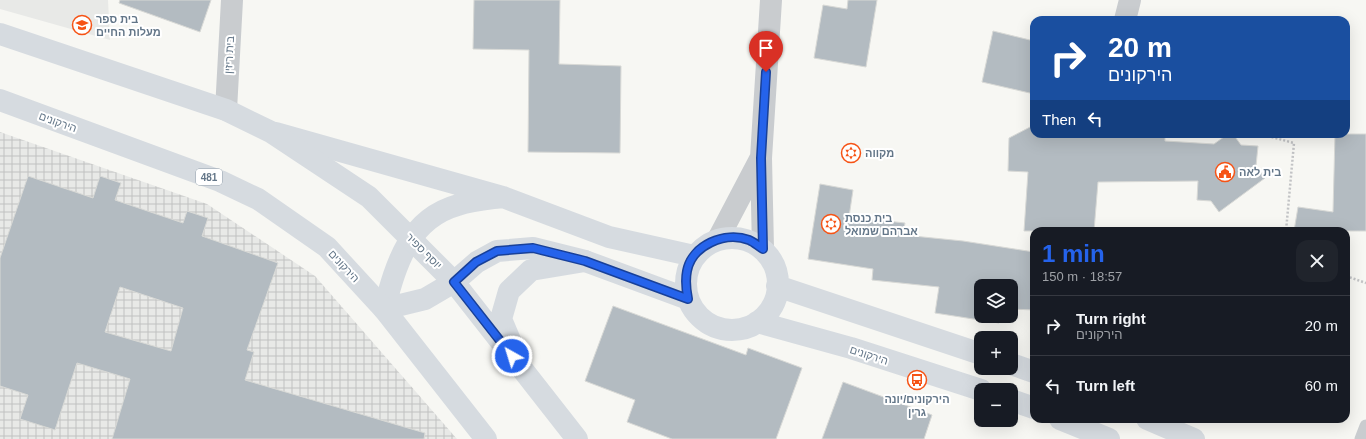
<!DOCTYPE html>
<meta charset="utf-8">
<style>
:root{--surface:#171b24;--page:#20242c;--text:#f1f3f6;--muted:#9ea1a6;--line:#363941;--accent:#2563eb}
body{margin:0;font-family:Arial,"Noto Sans Hebrew",sans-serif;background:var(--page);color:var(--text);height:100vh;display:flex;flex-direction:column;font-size:15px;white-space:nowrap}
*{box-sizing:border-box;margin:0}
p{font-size:13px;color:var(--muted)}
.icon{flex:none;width:22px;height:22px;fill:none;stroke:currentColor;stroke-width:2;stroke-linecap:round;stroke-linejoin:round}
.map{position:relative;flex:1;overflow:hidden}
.panel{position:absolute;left:1030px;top:227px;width:320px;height:196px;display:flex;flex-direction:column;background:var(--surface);border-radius:12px;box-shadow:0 4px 16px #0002}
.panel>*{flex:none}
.banner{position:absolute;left:1030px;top:16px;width:320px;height:122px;border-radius:12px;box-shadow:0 4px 16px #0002;background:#1a4fa0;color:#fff;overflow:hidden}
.tools{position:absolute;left:974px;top:279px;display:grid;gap:8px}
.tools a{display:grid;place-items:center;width:44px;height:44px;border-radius:8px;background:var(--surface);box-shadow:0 4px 16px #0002;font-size:20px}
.pin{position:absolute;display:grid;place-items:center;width:34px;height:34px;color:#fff;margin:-41px -17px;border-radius:50% 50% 50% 0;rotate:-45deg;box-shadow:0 0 4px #0007}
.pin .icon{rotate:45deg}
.me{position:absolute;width:44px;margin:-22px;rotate:321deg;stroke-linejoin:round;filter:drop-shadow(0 0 3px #0008)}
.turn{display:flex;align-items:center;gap:14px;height:84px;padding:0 12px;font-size:18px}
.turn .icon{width:52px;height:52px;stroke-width:2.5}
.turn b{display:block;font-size:28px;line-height:34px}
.then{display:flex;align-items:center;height:38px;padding:0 12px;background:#0003;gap:8px;font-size:15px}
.round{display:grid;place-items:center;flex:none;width:42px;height:42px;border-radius:12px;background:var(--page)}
.head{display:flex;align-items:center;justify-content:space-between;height:68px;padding:0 12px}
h1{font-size:24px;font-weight:800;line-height:30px;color:var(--accent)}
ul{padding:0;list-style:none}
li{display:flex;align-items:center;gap:12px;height:60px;padding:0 12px;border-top:1px solid var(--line)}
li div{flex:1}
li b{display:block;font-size:15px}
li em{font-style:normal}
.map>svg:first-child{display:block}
.built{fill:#e8e9e7}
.industrial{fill:url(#industrial-grid)}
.building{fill:#b3bbc1;stroke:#d8d9d6;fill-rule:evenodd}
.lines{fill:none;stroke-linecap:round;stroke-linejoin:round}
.path{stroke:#c2c3c5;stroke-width:2.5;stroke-dasharray:2 2;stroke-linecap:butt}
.lane{stroke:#c9cccf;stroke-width:13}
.street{stroke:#c9cccf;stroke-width:22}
.secondary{stroke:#d6dbe0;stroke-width:22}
.primary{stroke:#d6dbe0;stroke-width:22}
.route-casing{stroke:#184099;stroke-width:10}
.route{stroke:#2563eb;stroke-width:7}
.labels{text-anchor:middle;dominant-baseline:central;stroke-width:4;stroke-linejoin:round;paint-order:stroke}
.shield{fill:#fff;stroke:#929fac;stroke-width:1}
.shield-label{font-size:10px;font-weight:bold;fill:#637688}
.poi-label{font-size:11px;font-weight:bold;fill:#637688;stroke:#fff;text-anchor:start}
.street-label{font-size:11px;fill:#637688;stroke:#fff}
</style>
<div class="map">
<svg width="1366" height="439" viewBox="0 0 1366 439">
<defs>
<pattern id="industrial-grid" width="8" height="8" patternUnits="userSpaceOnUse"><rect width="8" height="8" fill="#e8e9e7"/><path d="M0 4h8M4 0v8" fill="none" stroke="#c0c1c1"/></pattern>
</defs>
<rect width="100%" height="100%" fill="#f7f7f3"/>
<path class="built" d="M 0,0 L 108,0 L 110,40 L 0,9 Z"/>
<path class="industrial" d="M 0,132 L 207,204 L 315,276 L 457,439 L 0,439 Z"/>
<path class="building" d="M 120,0 L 211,0 L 200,32 L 119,3 Z
M 474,0 L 560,0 L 559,64 L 621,66 L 620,153 L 528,152 L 529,50 L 473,49 Z
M 848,0 L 877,0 L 866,67 L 814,58 L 823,5 L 847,9 Z
M 993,31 L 1034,41 L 1034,94 L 982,82 Z
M 1034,125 L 1034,134 L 1165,134 L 1165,141 L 1214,144 L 1228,134 L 1233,134 L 1241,145 L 1258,146 L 1256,166 L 1265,178 L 1219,212 L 1211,201 L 1197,200 L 1198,181 L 1098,182 L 1094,231 L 1024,231 L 1028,172 L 1008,171 L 1009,138 Z
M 1335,134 L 1366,134 L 1366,231 L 1294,231 L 1298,207 L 1333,212 Z
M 28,176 L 93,198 L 100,176 L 121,183 L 115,200 L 183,223 L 187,211 L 208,218 L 202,236 L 278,263 L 247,350 L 254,352 L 245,380 L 425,433 L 424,439 L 112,439 L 130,379 L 77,363 L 55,430 L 20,419 L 28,395 L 0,386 L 0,258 ZM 120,287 L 183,308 L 171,351 L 105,332 Z
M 820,184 L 853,190 L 849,217 L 905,223 L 903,235 L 963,241 L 1034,252 L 1034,310 L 1011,309 L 1011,286 L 981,286 L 981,316 L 1000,316 L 999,323 L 935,313 L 939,287 L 872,280 L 873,269 L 808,259 Z
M 613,306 L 746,355 L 748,348 L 802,368 L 776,439 L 672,439 L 627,422 L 635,400 L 585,381 Z
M 843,382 L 932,415 L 924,439 L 822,439 Z"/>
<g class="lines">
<path class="path" d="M 1260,134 L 1294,143 L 1286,231
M 1346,276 L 1366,283"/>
<path class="lane" d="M 1361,439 L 1366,426"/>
<path class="street" d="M 1125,20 L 1130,0
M 226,110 L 232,0
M 718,239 L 760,159
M 763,249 L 761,158 L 771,0"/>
<path class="secondary" d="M 276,133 L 503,197 L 609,237 L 694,256
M 503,197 C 488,199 472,200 458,205 C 408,219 396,265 384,309 L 425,299 L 454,282 L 477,262 L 497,251 L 533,248 L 585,261 L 688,299
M686 284a46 46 0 1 1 92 0a46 46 0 1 1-92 0Z
M 777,286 L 981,354
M 757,322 L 851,348 L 981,390
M 1011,364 L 1034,372
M 1011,400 L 1034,408
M 1060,419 L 1109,439
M 1147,419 L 1194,439"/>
<path class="primary" d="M 0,34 L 226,110 L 271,132 L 369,197 L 454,282 L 577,439
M 0,100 L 220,181 L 258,199 L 327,247 L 384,309 L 486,439
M 512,345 L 501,319 L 509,291 L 531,270 L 585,261"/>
</g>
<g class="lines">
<defs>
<path id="route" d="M 512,356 L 454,282 L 476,262 L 497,251 L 533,248 L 585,261 L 688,299 C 686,289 685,281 687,271 C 692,245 725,231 749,240 C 754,242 758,246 763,249 L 761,158 L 766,72"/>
</defs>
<use href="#route" class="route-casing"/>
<use href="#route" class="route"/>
</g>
<defs>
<symbol id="school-ring" viewBox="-11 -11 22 22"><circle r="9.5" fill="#fff" stroke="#f65315" stroke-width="1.5"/><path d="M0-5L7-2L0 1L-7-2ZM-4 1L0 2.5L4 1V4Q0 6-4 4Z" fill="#f65315"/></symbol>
<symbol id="synagogue-ring" viewBox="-11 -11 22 22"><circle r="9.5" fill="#fff" stroke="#f65315" stroke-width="1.5"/><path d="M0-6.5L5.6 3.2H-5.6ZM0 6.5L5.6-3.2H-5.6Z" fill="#f65315"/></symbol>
<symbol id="civic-ring" viewBox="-11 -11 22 22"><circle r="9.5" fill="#fff" stroke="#f65315" stroke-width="1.5"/><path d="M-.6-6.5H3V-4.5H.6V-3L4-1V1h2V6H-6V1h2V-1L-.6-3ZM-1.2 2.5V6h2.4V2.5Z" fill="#f65315"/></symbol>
<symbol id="bus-ring" viewBox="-11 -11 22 22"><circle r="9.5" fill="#fff" stroke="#f65315" stroke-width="1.5"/><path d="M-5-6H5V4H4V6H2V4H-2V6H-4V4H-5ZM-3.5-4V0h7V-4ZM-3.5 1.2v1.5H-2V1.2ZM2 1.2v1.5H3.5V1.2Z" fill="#f65315"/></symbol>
</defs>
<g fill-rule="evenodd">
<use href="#school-ring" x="71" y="14" width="22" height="22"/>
<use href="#synagogue-ring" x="840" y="142" width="22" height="22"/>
<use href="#civic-ring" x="1214" y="161" width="22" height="22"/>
<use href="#synagogue-ring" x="820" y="213" width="22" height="22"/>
<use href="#bus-ring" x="906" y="369" width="22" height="22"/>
</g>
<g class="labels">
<rect class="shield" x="196" y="169" width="26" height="16" rx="3"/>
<g class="shield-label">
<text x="209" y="177">481</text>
</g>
<g class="poi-label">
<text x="96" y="19">בית ספר<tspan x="96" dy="13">מעלות החיים</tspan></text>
<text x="865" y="153">מקווה</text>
<text x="1239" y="172">בית לאה</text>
<text x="845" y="218">בית כנסת<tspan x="845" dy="13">אברהם שמואל</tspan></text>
<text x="917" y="399" text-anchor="middle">הירקונים/יונה<tspan x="917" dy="13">גרין</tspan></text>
</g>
<g class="street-label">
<text transform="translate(229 55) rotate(-87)">בית ריזין</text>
<text transform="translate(58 122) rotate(20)">הירקונים</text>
<text transform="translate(424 251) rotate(45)">יוסף ספיר</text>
<text transform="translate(344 266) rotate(47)">הירקונים</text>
<text transform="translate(869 355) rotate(18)">הירקונים</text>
</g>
</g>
</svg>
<div class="tools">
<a><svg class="icon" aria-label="layers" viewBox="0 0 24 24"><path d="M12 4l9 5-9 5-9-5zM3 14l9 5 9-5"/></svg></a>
<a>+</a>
<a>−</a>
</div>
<div class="pin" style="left:766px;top:72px;background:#d93025"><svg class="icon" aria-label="arrive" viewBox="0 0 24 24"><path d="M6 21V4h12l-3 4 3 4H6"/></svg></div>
<svg class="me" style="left:512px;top:356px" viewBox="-20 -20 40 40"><circle r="17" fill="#2563eb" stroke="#fff" stroke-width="3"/><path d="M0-11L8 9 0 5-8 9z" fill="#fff"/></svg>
<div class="banner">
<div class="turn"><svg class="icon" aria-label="right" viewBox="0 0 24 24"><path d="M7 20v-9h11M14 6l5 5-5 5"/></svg><div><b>20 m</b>הירקונים</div></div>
<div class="then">Then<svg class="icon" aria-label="left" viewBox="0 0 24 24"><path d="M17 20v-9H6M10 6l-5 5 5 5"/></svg></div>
</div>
<section class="panel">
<div class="head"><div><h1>1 min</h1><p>150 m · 18:57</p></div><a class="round"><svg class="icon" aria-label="close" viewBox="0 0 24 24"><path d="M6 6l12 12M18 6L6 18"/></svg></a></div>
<ul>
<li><svg class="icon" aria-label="right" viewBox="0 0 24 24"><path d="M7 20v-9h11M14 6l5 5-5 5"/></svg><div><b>Turn right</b><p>הירקונים</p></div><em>20 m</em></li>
<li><svg class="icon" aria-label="left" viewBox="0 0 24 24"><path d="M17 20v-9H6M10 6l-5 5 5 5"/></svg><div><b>Turn left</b></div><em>60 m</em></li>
</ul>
</section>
</div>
